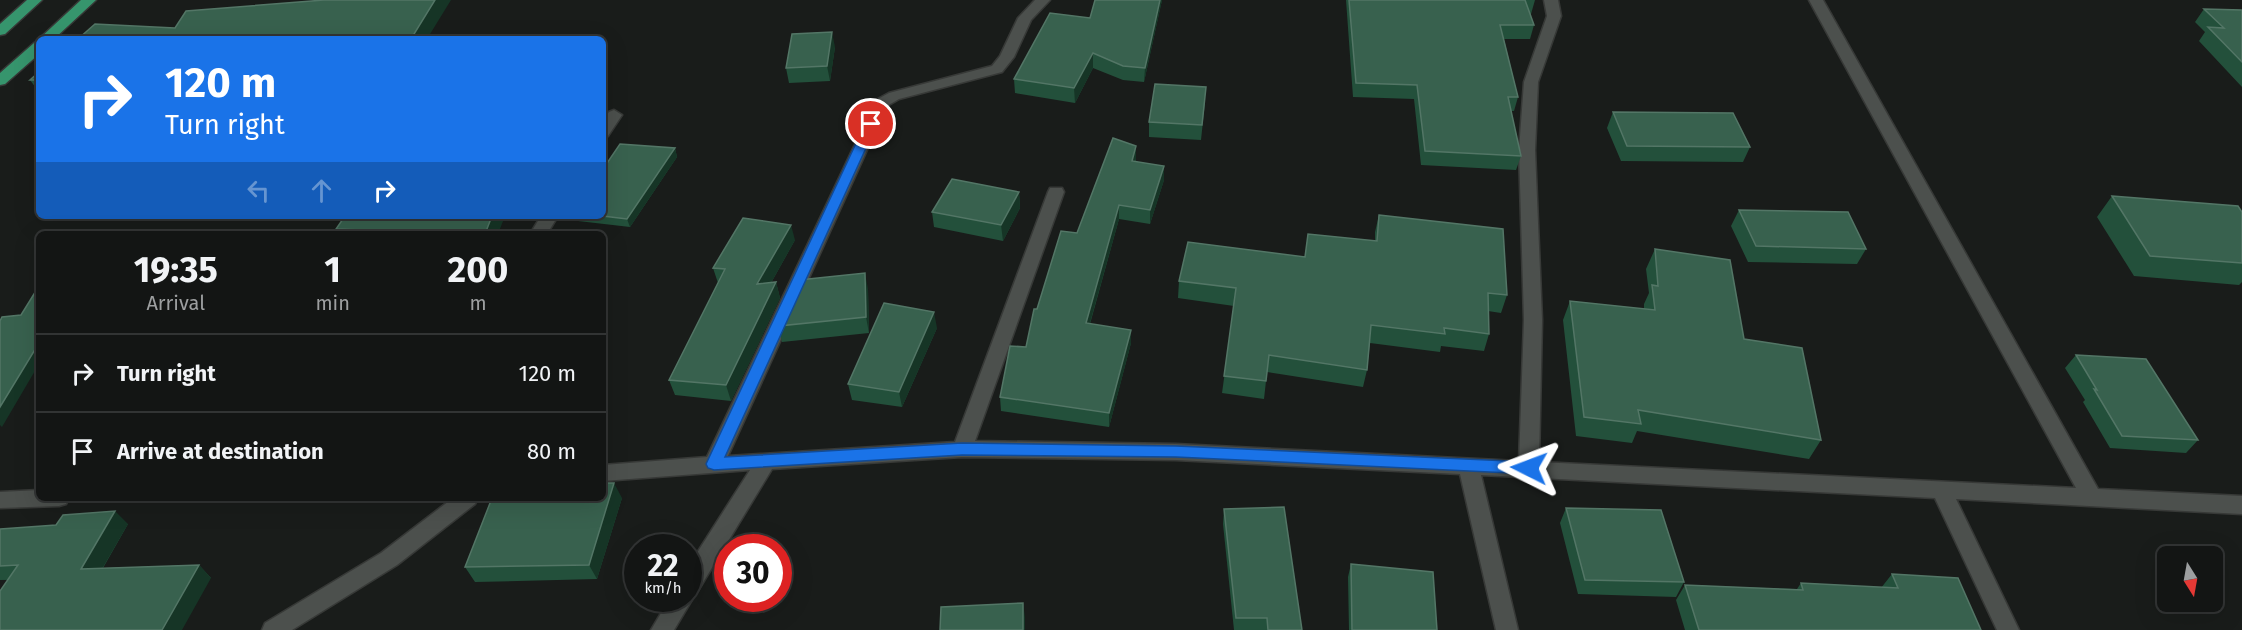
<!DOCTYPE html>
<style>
:root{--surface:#131514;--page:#1c1e1d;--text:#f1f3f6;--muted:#9d9fa0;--line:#323434}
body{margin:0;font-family:"Fira Sans",sans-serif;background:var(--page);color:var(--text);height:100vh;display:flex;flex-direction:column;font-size:22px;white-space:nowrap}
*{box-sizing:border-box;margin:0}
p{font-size:20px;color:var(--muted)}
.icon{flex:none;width:33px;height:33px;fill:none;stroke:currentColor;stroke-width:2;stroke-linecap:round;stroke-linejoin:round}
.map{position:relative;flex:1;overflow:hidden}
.panel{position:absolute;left:36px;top:231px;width:570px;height:270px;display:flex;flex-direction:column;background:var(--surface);border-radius:9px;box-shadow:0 6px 24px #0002,0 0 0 2px var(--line)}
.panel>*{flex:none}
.top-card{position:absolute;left:36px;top:36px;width:570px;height:183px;border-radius:9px;box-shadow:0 6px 24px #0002,0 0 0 2px var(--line);background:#1a73e8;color:#fff;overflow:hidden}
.needle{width:39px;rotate:169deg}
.controls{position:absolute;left:2157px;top:546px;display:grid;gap:12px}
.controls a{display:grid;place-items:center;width:66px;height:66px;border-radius:9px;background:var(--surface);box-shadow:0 6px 24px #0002,0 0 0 2px var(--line);font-size:30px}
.speed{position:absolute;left:624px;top:534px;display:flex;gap:12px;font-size:30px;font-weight:700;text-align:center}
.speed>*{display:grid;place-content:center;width:78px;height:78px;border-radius:50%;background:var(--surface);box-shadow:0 6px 24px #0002,0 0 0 2px var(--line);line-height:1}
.speed small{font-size:15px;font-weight:400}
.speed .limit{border:9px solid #d22;background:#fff;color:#111}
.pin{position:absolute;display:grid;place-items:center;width:51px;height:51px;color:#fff;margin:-26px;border:3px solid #fff;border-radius:50%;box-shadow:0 2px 6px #0007}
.me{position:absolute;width:66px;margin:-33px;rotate:273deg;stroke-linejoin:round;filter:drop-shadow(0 0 4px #0008)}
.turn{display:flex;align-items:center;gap:21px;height:126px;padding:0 30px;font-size:27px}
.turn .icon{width:78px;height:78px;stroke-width:2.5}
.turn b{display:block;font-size:42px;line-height:51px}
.lanes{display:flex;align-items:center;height:57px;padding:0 30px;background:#0003;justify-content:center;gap:30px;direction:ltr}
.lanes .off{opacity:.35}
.eta{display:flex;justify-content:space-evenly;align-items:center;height:102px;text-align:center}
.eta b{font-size:36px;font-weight:700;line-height:42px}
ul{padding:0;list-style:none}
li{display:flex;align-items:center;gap:18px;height:78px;padding:0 30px;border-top:2px solid var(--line)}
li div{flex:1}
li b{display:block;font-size:22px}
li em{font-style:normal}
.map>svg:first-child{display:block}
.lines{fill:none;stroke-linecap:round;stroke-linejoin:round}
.street-casing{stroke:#373937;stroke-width:3}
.primary-casing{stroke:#373937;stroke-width:3}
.street{fill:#4c504d;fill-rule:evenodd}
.primary{fill:#36956d;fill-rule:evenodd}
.wall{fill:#23503b}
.shaded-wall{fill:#163526}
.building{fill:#38614e;stroke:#537666;stroke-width:1.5}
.route{fill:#1a73e8;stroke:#114b97;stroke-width:1.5}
</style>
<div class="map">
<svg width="2242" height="630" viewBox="0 0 2242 630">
<rect width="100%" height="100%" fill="#191c1a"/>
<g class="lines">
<defs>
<path id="street" d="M 1035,0 L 1050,0 L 1031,20 L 1014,57 L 1002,72 L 899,99 L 887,106 L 728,456 L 955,442 L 1048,192 L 1050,188 L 1062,188 L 1064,192 L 975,441 L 1176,444 L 1519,461 L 1524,320 L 1519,150 L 1524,82 L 1547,16 L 1544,0 L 1558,0 L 1561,16 L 1538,82 L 1535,150 L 1542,320 L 1539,462 L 2076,488 L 1809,0 L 1823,0 L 2098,489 L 2242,496 L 2242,514 L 1956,499 L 2019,630 L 1997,630 L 1935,498 L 1481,475 L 1518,630 L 1496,630 L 1460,474 L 1176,460 L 962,457 L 772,469 L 696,594 L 692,595 L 693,598 L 674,630 L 651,630 L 670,598 L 688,598 L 688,567 L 750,470 L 603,481 L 603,465 L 707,457 L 876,100 L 889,93 L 992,66 L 1000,56 L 1018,18 Z
M 614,110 L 622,115 L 608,136 L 603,138 L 603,120 L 609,112 Z
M 541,216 L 558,216 L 547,234 L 530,234 Z
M 39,490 L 39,498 L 69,498 L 66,504 L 59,506 L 0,508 L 0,492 Z
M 453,498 L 478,498 L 475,504 L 397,565 L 292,630 L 262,630 L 265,623 L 381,553 Z"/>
<path id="primary" d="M 27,0 L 42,0 L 5,34 L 0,35 L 0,24 Z
M 81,0 L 96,0 L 54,39 L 39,39 Z
M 39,42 L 39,54 L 5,84 L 0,85 L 0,73 L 34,43 Z"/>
</defs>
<use href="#street" class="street-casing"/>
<use href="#primary" class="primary-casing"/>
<use href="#street" class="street"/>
<use href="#primary" class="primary"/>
</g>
<path class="wall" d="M 1095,0 L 1162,0 L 1144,82 L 1123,80 L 1093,68 L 1075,103 L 1015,93 L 1014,79 L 1090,18 Z
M 1346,0 L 1535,0 L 1531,14 L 1530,14 L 1534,25 L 1530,39 L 1504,39 L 1518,97 L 1514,111 L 1511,111 L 1521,156 L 1516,170 L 1421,165 L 1414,99 L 1353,97 Z
M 2204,9 L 2242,10 L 2242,87 L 2199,41 L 2205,32 L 2195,22 Z
M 835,47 L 830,81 L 789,83 L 786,68 Z
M 39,72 L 39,92 L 30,80 Z
M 1205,102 L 1201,140 L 1149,137 L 1149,122 Z
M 1613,112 L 1750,147 L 1743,162 L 1621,161 L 1607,128 Z
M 1136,146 L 1136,162 L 1164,166 L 1164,180 L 1150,224 L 1119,219 L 1090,324 L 1131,343 L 1109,427 L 1001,411 L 1000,397 L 1026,347 L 1077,233 Z
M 675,148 L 677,157 L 630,227 L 578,221 L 576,216 L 603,216 Z
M 1019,192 L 1020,208 L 1003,241 L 934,227 L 932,212 Z
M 2112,196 L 2242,212 L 2242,282 L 2239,285 L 2134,276 L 2097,217 Z
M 1739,210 L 1866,249 L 1857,264 L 1748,262 L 1731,226 Z
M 1379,215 L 1507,295 L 1501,313 L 1488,311 L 1489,334 L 1484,351 L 1441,346 L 1440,352 L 1370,343 L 1367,370 L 1363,387 L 1267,372 L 1264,399 L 1222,393 L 1234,306 L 1178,298 L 1179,281 L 1305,256 L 1308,234 L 1375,241 L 1375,232 Z
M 336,229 L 498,234 L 339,234 Z
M 795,240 L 771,283 L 776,282 L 780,298 L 731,401 L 675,395 L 669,380 L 718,283 L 713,268 Z
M 1655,249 L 1744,339 L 1821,440 L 1809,459 L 1637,431 L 1632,443 L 1576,436 L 1563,320 L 1570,301 L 1644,309 L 1644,304 L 1649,293 L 1646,269 Z
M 868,289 L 869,333 L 782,342 L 778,326 Z
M 937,328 L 902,407 L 852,400 L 848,384 Z
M 2076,355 L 2198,440 L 2186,453 L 2110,448 L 2083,402 L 2085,400 L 2065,368 Z
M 622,498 L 597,579 L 475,582 L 465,567 Z
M 1566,508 L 1684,582 L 1676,597 L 1578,594 L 1560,523 Z
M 1224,509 L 1302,630 L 1234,630 L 1223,524 Z
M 128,524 L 103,568 L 199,565 L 211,578 L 0,580 L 0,529 Z
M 1351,564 L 1437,630 L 1349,630 L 1348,577 Z
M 1892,574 L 1981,630 L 1685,630 L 1676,600 L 1685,585 L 1797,589 L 1801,583 L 1881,588 Z"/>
<path class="shaded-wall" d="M 435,0 L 451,0 L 427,39 L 411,39 Z
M 1160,0 L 1162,0 L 1144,82 L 1145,68 Z
M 832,32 L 835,47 L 830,81 L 827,66 Z
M 1093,53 L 1093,68 L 1075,103 L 1074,88 Z
M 1136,146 L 1136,159 L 1132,175 L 1132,161 Z
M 675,148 L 677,157 L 630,227 L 627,219 Z
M 1164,166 L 1164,180 L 1150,224 L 1150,210 Z
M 1019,192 L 1020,208 L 1003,241 L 1001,225 Z
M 1119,205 L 1119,219 L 1086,337 L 1086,323 Z
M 492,216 L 505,216 L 498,234 L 485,234 Z
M 791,225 L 795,240 L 762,299 L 757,284 Z
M 865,273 L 868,289 L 869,333 L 866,317 Z
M 776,282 L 780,298 L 731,401 L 726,385 Z
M 934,312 L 937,328 L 902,407 L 899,392 Z
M 1131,330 L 1131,343 L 1109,427 L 1109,413 Z
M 39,343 L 39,364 L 2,427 L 0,425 L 0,407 Z
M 614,483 L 622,498 L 597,579 L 589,565 Z
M 115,511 L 128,524 L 95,581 L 81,569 Z
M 199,565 L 211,578 L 182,630 L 162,630 Z
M 1023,603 L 1025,617 L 1025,630 L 1023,630 Z"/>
<path class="building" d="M 324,0 L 435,0 L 411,39 L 78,39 L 95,24 L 175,28 L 186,11 Z
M 1095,0 L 1160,0 L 1145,68 L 1123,66 L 1093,53 L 1074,88 L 1014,79 L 1050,13 L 1090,18 Z
M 1349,0 L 1525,0 L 1534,25 L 1500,25 L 1518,97 L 1508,97 L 1521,156 L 1425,151 L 1417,85 L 1356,83 Z
M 2204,9 L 2242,10 L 2242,62 L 2208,27 L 2224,28 Z
M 832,32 L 827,66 L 786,68 L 792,34 Z
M 39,72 L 39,80 L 30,80 Z
M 1155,84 L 1206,87 L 1202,125 L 1149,122 Z
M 1613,112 L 1733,113 L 1750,147 L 1627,146 Z
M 1113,138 L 1136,146 L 1132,161 L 1164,166 L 1150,210 L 1119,205 L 1086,323 L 1131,330 L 1109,413 L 1000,397 L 1010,346 L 1026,347 L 1034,309 L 1037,309 L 1061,231 L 1077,233 Z
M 620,144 L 675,148 L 627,219 L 603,216 L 603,169 Z
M 952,179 L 1019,192 L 1001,225 L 932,212 Z
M 2112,196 L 2238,206 L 2242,212 L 2242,263 L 2150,256 Z
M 1739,210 L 1848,212 L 1866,249 L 1756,246 Z
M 1379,215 L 1503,229 L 1507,295 L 1488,293 L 1489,334 L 1444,328 L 1445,334 L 1371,325 L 1367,370 L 1269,355 L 1266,381 L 1224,376 L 1236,288 L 1179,281 L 1188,242 L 1305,257 L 1308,234 L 1377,241 Z
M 345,216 L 492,216 L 485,234 L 385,234 L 387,231 L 336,229 Z
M 743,218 L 791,225 L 757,284 L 776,282 L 726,385 L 669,380 L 725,269 L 713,268 Z
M 1655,249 L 1730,260 L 1744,339 L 1802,348 L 1821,440 L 1638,410 L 1641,424 L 1584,417 L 1570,301 L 1655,310 L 1652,285 L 1658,286 Z
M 865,273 L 866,317 L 778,326 L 799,280 Z
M 39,286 L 39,343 L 0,407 L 0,321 L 2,317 L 21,315 Z
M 884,303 L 934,312 L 899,392 L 848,384 Z
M 2076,355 L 2146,359 L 2198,440 L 2122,436 L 2094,389 L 2097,390 Z
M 603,483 L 614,483 L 589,565 L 465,567 L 492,498 L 603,498 Z
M 1284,507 L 1302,630 L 1268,630 L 1267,618 L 1236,618 L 1224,509 Z
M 1566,508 L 1661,510 L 1684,582 L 1585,580 Z
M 115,511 L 81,569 L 199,565 L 162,630 L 0,630 L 0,591 L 18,565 L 0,566 L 0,529 L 56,525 L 63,515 Z
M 1351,564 L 1433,572 L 1437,630 L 1352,630 Z
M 1892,574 L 1958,578 L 1981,630 L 1699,630 L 1685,585 L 1803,590 L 1801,583 L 1898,588 Z
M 1023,603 L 1023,630 L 940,630 L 941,607 Z"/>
<path class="route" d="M 871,121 L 877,124 L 725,457 L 962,443 L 1176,446 L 1529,462 L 1535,464 L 1537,468 L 1535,473 L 1529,474 L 1176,457 L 962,455 L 714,470 L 708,468 L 706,464 L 865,124 Z"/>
</svg>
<div class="controls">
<a><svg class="needle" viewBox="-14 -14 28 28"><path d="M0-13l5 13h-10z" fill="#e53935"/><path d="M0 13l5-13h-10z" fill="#9d9fa0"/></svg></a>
</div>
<div class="speed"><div>22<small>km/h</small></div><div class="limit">30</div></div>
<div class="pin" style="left:871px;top:124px;background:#d93025"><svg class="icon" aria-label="arrive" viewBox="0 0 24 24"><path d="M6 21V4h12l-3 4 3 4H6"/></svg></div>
<svg class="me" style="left:1529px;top:468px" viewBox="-20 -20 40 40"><path d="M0-17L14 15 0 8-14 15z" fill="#1a73e8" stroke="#fff" stroke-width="4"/></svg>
<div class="top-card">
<div class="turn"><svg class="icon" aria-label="right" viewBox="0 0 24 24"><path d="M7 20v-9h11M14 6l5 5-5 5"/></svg><div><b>120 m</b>Turn right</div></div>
<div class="lanes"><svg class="icon off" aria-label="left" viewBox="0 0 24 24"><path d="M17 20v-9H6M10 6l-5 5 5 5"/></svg><svg class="icon off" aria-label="ahead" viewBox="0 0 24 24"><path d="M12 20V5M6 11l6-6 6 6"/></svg><svg class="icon" aria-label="right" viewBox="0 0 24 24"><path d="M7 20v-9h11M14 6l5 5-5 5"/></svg></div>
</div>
<section class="panel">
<div class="eta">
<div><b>19:35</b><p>Arrival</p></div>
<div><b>1</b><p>min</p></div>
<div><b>200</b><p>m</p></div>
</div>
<ul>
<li><svg class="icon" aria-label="right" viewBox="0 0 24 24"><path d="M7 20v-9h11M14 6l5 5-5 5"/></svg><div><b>Turn right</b></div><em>120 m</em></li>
<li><svg class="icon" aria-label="arrive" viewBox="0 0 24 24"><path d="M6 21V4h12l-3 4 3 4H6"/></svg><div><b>Arrive at destination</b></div><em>80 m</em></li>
</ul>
</section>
</div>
